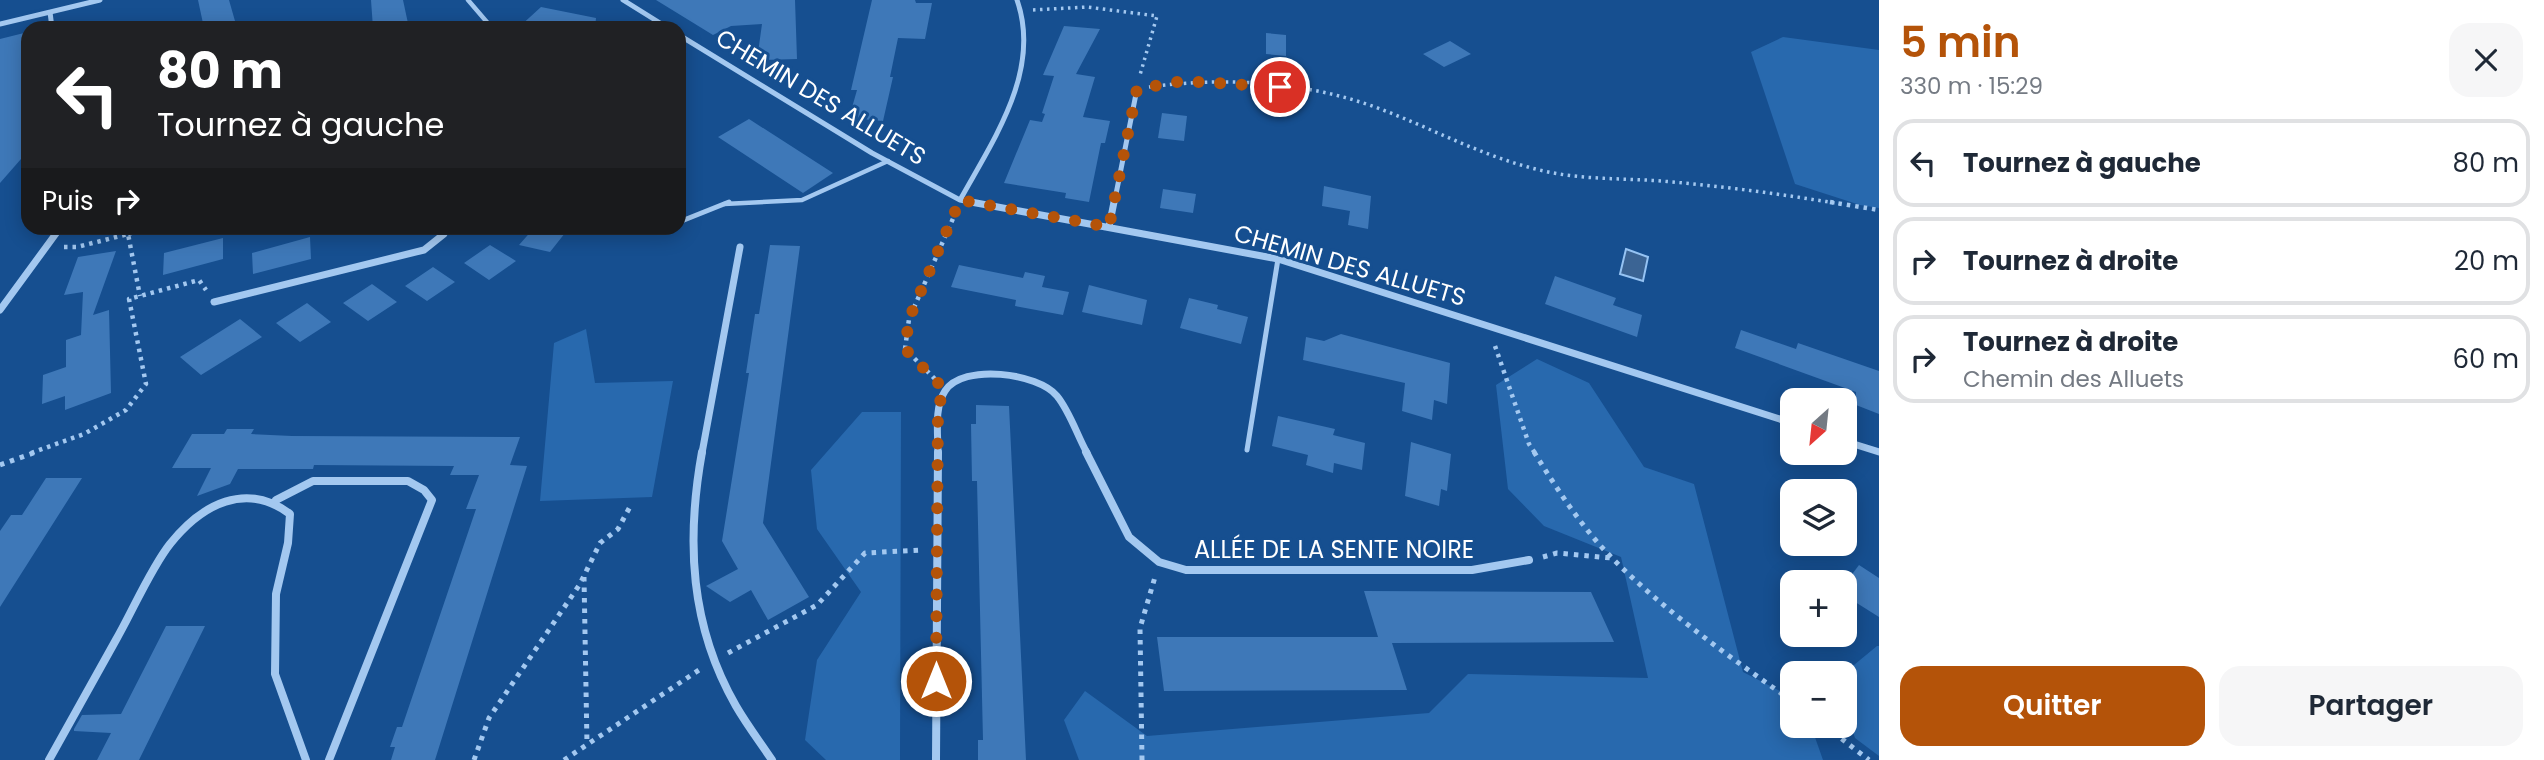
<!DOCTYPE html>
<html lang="fr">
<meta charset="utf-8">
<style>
:root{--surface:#fff;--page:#f6f6f7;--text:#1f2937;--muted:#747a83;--line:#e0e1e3;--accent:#b45309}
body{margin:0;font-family:Poppins,sans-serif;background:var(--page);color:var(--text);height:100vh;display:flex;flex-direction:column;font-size:26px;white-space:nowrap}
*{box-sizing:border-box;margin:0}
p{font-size:23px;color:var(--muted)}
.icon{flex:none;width:38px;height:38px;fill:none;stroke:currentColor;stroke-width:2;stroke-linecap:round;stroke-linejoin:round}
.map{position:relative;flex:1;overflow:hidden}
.drawer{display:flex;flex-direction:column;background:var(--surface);width:665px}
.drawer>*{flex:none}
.hud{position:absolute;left:21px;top:21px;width:665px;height:214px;border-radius:21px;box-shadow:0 4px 18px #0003;background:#202124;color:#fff;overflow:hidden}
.needle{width:46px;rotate:207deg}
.buttons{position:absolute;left:1780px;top:388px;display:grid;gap:14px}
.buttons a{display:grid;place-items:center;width:77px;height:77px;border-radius:14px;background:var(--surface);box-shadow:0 4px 18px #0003;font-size:35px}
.pin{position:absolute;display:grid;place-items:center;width:60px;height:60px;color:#fff;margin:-30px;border:4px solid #fff;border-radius:50%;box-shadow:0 2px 7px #0007}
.me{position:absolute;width:77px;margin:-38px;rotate:0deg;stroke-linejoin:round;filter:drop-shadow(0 0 5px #0008)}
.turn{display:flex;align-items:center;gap:24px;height:147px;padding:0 21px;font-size:32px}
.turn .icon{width:91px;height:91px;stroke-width:2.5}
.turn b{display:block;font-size:49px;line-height:60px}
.then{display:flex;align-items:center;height:66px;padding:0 21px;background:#0003;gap:14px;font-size:26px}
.round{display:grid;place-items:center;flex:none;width:74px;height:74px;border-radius:21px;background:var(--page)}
.headline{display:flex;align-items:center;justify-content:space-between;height:119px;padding:0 21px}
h1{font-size:42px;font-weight:600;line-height:52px;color:var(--accent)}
.action{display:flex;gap:14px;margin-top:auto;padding:14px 21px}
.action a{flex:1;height:80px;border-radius:21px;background:var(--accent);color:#fff;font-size:28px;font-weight:600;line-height:80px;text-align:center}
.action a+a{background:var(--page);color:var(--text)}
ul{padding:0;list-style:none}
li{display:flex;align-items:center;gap:21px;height:88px;margin:0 14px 10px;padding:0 7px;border:4px solid var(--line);border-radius:21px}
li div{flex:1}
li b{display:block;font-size:26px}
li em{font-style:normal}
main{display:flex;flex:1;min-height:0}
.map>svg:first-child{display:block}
.green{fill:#2869ae}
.water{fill:#3b6494;stroke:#95c3f3;stroke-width:2}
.building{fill:#3e78b8}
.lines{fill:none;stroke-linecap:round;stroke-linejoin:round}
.path-far2{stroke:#a3c8f0;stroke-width:3.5;stroke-dasharray:2.5 4.5;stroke-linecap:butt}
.path-far1{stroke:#a3c8f0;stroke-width:4.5;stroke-dasharray:3.5 5;stroke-linecap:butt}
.path{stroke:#a3c8f0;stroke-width:5;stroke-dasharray:4.5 6;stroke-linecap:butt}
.lane-far1{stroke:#a3c8f0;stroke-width:4.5}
.lane{stroke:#a3c8f0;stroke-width:5}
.street-far2{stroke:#a3c8f0;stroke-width:5}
.street-far1{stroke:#a3c8f0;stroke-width:7}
.street{stroke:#a3c8f0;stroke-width:8}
.route{stroke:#b45309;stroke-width:12;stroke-dasharray:0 21.6}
.labels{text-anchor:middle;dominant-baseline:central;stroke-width:6;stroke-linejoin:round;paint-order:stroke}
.street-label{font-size:24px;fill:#fff;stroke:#164f90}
</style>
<main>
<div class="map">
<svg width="1879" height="760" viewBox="0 0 1879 760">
<rect width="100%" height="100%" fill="#164f90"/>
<path class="green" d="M 1783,37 L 1879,50 L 1879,208 L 1860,205 L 1795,184 L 1751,52 Z
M 586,329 L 595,383 L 673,381 L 652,497 L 540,501 L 554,343 Z
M 1537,359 L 1589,383 L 1644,467 L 1694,484 L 1743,672 L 1792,697 L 1792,726 L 1811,726 L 1823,760 L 1079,760 L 1064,720 L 1085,691 L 1147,736 L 1429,713 L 1468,674 L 1648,678 L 1621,557 L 1544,526 L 1508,489 L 1496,385 Z
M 862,412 L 901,412 L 900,760 L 826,760 L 805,740 L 817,660 L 861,592 L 817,529 L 811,470 Z
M 1877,646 L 1879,646 L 1879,756 L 1855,738 L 1845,708 L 1843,674 Z"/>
<path class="water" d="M 1626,249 L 1648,257 L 1643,281 L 1620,274 Z"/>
<path class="building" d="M 198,0 L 229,0 L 237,28 L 204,28 Z
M 371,0 L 403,0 L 409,28 L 373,28 Z
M 656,0 L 795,0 L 797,59 L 757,60 L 762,24 L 731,26 L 713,35 Z
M 872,0 L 915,0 L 916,3 L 932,3 L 925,39 L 898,38 L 890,77 L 893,77 L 883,121 L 849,118 L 857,90 L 851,90 Z
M 541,7 L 596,18 L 595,28 L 518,28 Z
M 1064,26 L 1100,29 L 1076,74 L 1095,77 L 1083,117 L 1110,121 L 1105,143 L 1101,143 L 1089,202 L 1065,198 L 1066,193 L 1004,183 L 1030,120 L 1042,122 L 1045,114 L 1042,113 L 1054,76 L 1043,75 Z
M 28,32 L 28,151 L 0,183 L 0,39 Z
M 1266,33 L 1286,35 L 1286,56 L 1266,54 Z
M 1450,41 L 1471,54 L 1444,67 L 1423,54 Z
M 1162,113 L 1187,116 L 1184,141 L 1158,138 Z
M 749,119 L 833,173 L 803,193 L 718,137 Z
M 1324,186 L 1371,196 L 1368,229 L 1348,225 L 1350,211 L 1322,206 Z
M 1163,189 L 1196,194 L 1193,213 L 1160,208 Z
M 534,228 L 569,228 L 550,252 L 519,245 Z
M 310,237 L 311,259 L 253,274 L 252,253 Z
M 223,238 L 223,259 L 163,275 L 164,253 Z
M 490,245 L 516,261 L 489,280 L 464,263 Z
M 770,245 L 800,246 L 763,523 L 809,597 L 768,620 L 751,590 L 730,602 L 706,586 L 738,569 L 722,541 L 749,373 L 746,373 L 755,314 L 759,314 Z
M 116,251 L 93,315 L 109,310 L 111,393 L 65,410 L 65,396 L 42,404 L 43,375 L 66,367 L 66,340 L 81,335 L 83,292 L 64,295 L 78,257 Z
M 959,265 L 1023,278 L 1025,272 L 1045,276 L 1042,287 L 1069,292 L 1063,315 L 1015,306 L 1016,300 L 951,287 Z
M 433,267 L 455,282 L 427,301 L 405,286 Z
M 1555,276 L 1616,298 L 1613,305 L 1642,315 L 1637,337 L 1545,304 Z
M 372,284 L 397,302 L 368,321 L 343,303 Z
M 1089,285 L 1147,300 L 1142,325 L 1082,312 Z
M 1189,298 L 1218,305 L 1217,309 L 1248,317 L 1241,344 L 1180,328 Z
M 307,303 L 331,322 L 300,342 L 276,323 Z
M 240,319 L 262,337 L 201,375 L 180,357 Z
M 1741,330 L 1796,349 L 1798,343 L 1879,371 L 1879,414 L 1856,405 L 1856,392 L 1735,348 Z
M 1341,334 L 1450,363 L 1447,404 L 1434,400 L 1432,420 L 1402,411 L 1405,383 L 1303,360 L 1306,337 L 1324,341 Z
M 976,405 L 1009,406 L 1026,760 L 978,760 L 978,740 L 983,740 L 977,481 L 972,481 L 971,424 L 976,424 Z
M 1278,416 L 1335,429 L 1333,435 L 1365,443 L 1362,470 L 1334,463 L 1333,473 L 1306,465 L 1308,455 L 1272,446 Z
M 227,429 L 254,429 L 251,434 L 292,436 L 520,437 L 510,465 L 527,466 L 435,760 L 391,760 L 395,747 L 390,747 L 397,727 L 402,727 L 476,509 L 466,509 L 479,475 L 450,475 L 454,466 L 314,465 L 313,469 L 238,469 L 230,484 L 197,496 L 211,468 L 172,468 L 192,434 L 224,434 Z
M 1411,442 L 1451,454 L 1447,491 L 1441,489 L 1439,506 L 1405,496 Z
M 46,478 L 82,478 L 0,607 L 0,531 L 11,515 L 22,515 Z
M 1859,565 L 1879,578 L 1879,617 L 1844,595 L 1844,585 Z
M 1364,591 L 1591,592 L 1614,642 L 1392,643 L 1407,690 L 1164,691 L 1157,637 L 1378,637 Z
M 166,626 L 205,626 L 139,760 L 97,760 L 111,733 L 74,731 L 74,729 L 82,715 L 121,714 Z"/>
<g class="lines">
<path class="path-far2" d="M 1033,10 L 1087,7 L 1157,16 L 1140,75
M 1149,87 C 1224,77 1303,81 1375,107 C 1432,128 1485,158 1544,171 C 1583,180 1622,178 1661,181 C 1721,186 1781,194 1841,204"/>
<path class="path-far1" d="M 1830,202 L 1879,210
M 128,234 L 150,228
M 64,247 L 77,247 L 128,234 L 140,296
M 1495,346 L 1529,444 L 1535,453
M 935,379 L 905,349 L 909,319 L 955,214
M 31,453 L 84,434 L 126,410 L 146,384 L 129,299 L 199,280 L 206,290"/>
<path class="path" d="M 1534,452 C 1557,489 1582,528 1613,559 C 1667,613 1730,657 1792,701
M 0,465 L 36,452
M 1543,557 L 1557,553 L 1611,558
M 584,577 L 587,745
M 728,653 L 817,605 L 865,553 L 922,550
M 1825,726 L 1869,760
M 474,760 L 489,718 L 580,584 L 600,543 L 618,529 L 632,503
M 564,760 L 702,668
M 1142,760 L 1140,628 L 1155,577"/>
<path class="lane-far1" d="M 468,0 L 492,28
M 724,204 L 802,200 L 888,161"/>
<path class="lane" d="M 679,222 L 729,202
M 1247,450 L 1278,259"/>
<path class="street-far2" d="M 623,0 L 668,28
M 50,12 L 52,28
M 0,24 L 100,0
M 679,35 L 872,153 L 960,200 L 980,204
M 960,200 C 993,140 1042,71 1017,0
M 1114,204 L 1137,89"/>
<path class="street-far1" d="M 971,202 L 1278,259 L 1792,423
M 1109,227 L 1114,202
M 214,302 L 424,250 L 444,234 L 446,228
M 0,310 L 60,228
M 1844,441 L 1879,452
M 702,453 L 740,247
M 938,453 C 938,433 934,408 945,391 C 963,363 1038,373 1057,396 C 1070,412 1077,435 1087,453"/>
<path class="street" d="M 702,452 C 686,541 690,626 736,706 C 747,725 760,742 772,760
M 1086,452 L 1129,537 L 1159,562 L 1186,570 L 1472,570 L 1529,560
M 276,500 L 313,481 L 408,481 L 424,490 L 432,500 L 329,760
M 49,760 C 72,719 95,678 117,638 C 133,610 151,568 170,544 C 202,504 246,481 290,514 L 288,543 L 276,594 L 275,674 L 306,760
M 936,760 L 938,452"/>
</g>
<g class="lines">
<path class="route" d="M 936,681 L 938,406 L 945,390 L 905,349 L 909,319 L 960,200 L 1109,227 L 1137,89 L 1183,81 L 1280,87"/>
</g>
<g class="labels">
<g class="street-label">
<text transform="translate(821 97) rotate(31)">CHEMIN DES ALLUETS</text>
<text transform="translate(1350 265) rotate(16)">CHEMIN DES ALLUETS</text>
<text x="1334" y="549">ALLÉE DE LA SENTE NOIRE</text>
</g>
</g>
</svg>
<div class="buttons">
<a><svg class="needle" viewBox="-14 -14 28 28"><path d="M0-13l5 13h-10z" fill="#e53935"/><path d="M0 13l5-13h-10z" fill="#747a83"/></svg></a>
<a><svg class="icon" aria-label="layers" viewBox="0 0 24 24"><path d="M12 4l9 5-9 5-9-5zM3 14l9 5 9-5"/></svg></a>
<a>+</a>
<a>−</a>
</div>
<div class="pin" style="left:1280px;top:87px;background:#d93025"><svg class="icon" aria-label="arrive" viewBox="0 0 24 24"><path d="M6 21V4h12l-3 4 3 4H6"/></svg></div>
<svg class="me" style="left:936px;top:681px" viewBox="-20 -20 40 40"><circle r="17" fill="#b45309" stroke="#fff" stroke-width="3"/><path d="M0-11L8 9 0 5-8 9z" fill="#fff"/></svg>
<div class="hud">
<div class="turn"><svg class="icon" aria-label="left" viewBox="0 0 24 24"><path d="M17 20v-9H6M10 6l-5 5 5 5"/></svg><div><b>80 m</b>Tournez à gauche</div></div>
<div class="then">Puis<svg class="icon" aria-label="right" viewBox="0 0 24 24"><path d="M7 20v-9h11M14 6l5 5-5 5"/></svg></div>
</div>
</div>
<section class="drawer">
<div class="headline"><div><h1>5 min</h1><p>330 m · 15:29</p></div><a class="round"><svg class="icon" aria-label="close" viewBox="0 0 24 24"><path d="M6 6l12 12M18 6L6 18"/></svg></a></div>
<ul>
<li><svg class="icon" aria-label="left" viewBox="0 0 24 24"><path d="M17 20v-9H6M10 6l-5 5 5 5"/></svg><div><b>Tournez à gauche</b></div><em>80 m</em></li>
<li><svg class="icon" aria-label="right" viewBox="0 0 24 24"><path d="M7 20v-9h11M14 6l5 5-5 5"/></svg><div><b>Tournez à droite</b></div><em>20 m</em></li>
<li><svg class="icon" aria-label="right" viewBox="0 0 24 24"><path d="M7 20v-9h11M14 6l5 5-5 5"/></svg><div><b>Tournez à droite</b><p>Chemin des Alluets</p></div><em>60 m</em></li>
</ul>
<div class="action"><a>Quitter</a><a>Partager</a></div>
</section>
</main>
